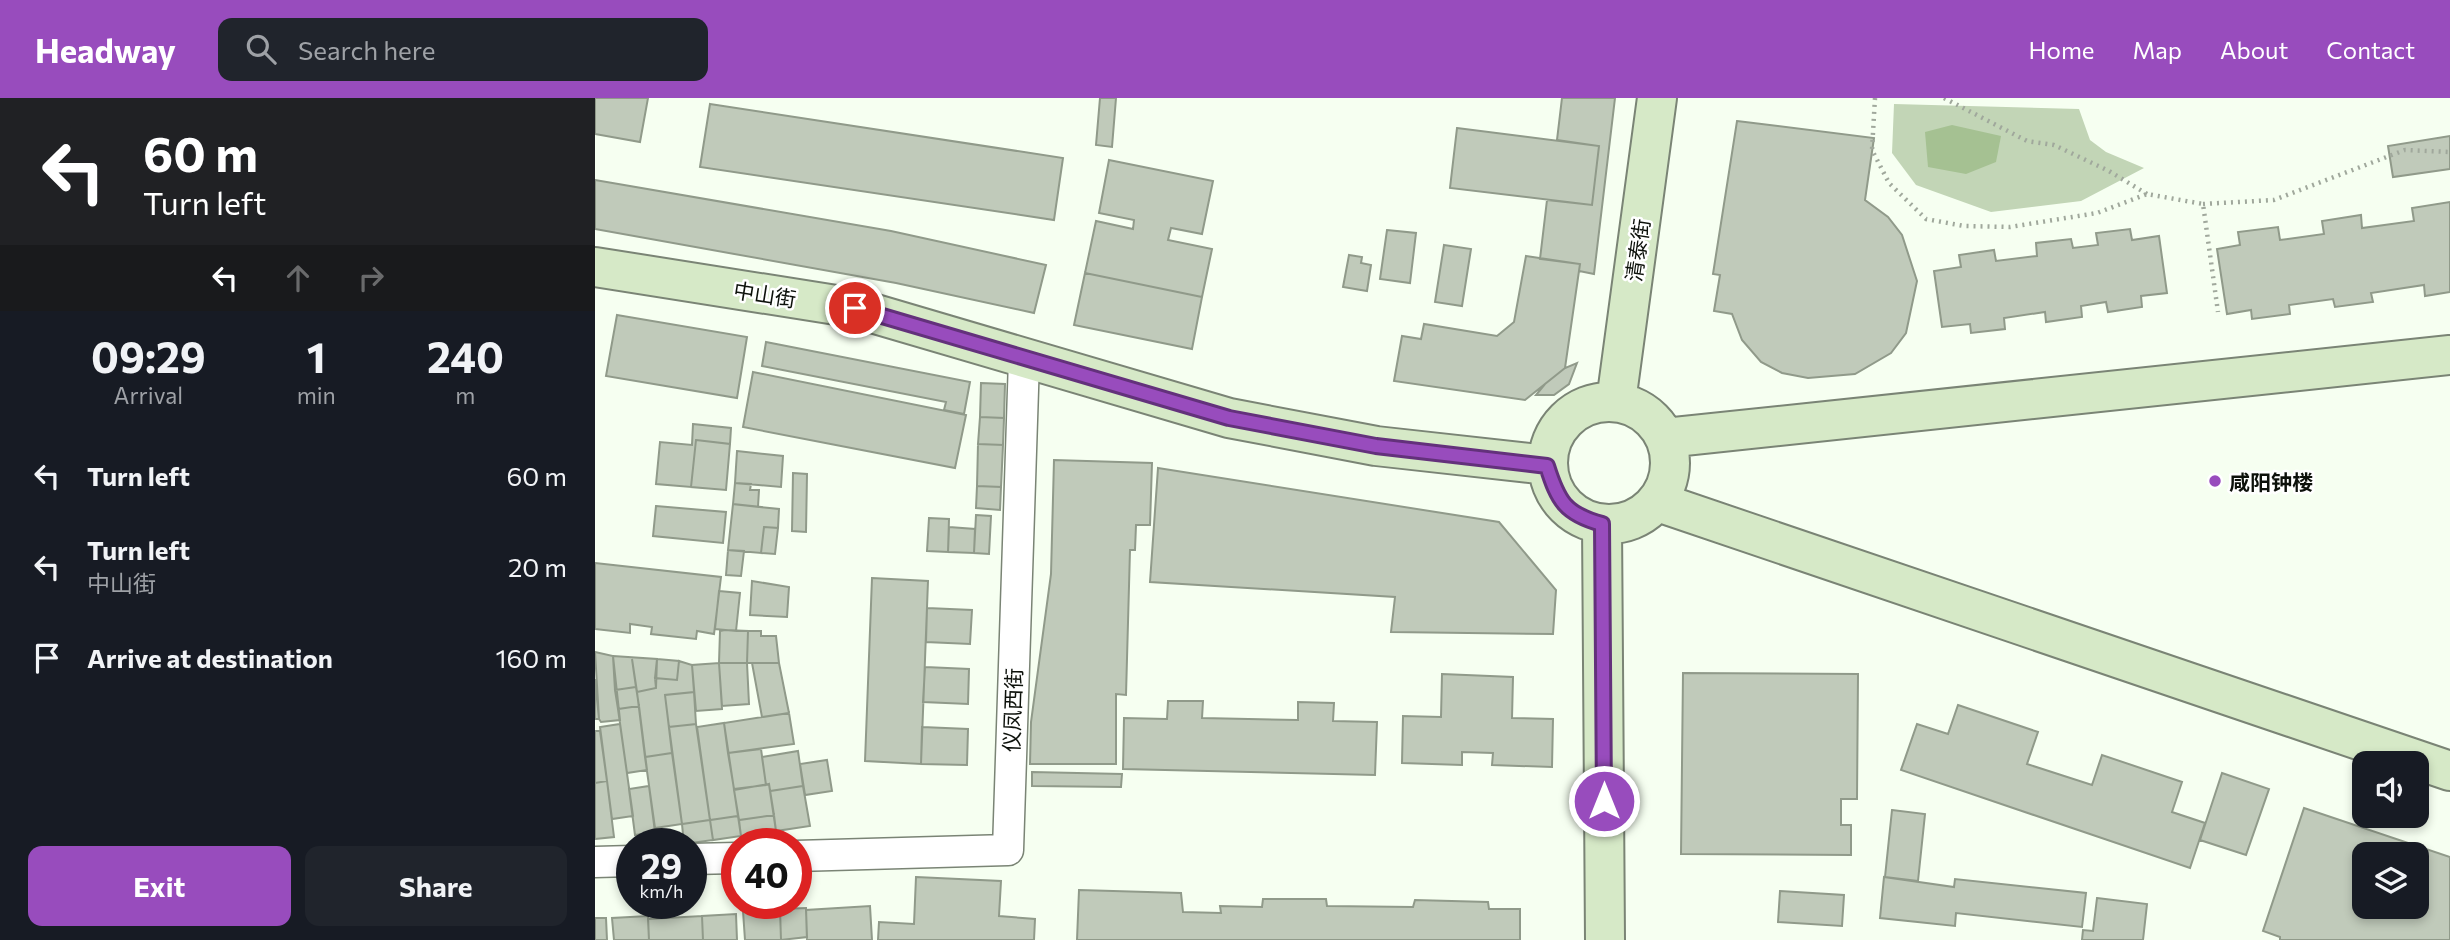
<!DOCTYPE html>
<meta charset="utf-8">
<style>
:root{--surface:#171b24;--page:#20242c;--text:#f1f3f6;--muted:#9ea1a6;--accent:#984cbd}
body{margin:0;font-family:Commissioner,"Noto Sans SC",sans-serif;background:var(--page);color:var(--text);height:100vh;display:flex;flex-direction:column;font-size:26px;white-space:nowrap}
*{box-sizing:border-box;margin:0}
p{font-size:23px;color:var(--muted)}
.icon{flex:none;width:38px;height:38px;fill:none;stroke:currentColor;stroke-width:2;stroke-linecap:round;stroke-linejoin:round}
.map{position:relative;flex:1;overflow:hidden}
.details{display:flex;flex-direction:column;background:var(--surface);width:595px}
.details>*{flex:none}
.guide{background:#202124;color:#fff;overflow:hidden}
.buttons{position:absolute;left:1757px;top:653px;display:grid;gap:14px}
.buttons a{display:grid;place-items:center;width:77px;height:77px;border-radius:14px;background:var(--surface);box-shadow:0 4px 10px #0003;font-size:35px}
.speed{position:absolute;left:21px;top:730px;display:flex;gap:14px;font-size:35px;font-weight:700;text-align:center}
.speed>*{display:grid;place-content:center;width:91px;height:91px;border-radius:50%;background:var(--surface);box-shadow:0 4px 10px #0003;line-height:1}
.speed small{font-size:18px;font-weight:400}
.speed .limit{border:10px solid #d22;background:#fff;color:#111}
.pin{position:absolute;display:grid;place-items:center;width:60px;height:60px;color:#fff;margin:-30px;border:4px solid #fff;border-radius:50%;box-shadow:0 2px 7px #0007}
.me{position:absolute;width:77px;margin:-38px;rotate:0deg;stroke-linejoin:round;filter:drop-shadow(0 0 5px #0008)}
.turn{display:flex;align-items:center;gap:24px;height:147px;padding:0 28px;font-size:32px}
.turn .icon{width:91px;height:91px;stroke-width:2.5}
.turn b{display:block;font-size:49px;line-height:60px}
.lanes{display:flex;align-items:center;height:66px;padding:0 28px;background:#0003;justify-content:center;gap:35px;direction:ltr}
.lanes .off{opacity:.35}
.eta{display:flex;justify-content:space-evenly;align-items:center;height:119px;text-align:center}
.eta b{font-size:42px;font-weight:700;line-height:49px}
.button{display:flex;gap:14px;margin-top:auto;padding:14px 28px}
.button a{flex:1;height:80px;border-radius:14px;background:var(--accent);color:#fff;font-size:28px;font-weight:700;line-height:80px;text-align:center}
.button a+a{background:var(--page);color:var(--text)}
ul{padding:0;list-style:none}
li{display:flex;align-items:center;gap:21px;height:91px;padding:0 28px}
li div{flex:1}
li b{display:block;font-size:26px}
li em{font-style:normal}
header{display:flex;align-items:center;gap:42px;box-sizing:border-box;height:98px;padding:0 35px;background:var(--accent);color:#fff}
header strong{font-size:33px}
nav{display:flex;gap:38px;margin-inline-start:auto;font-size:24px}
.search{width:490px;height:63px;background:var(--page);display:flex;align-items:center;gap:18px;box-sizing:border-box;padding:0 24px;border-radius:14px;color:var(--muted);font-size:26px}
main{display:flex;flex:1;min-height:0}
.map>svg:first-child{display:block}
.green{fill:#c2d5b6}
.water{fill:#a5c192}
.building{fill:#c0caba;stroke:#909a8a;stroke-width:2;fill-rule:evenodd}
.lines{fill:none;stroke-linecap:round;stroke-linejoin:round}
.street-casing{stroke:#7a8475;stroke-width:33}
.secondary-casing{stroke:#7a8475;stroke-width:42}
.path{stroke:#a0a89c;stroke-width:4.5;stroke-dasharray:2 5;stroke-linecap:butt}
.street{stroke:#fff;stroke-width:30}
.secondary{stroke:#d6e9c7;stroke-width:38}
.route-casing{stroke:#63317b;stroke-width:18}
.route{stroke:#984cbd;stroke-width:12}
.poi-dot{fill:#984cbd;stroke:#fff;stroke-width:2.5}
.labels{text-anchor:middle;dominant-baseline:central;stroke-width:5;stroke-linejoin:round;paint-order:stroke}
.street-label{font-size:21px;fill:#0d110b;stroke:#fff}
.poi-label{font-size:21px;font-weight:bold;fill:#0d110b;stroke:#fff;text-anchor:start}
</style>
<header>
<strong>Headway</strong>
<div class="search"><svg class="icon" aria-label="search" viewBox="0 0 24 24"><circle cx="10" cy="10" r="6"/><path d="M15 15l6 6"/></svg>Search here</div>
<nav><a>Home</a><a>Map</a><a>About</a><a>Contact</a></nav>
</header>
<main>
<section class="details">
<div class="guide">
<div class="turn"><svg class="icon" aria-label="left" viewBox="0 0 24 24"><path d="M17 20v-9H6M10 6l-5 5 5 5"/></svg><div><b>60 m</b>Turn left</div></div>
<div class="lanes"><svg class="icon" aria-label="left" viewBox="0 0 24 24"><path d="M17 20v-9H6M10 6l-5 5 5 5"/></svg><svg class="icon off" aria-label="ahead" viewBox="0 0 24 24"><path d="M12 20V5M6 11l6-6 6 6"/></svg><svg class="icon off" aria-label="right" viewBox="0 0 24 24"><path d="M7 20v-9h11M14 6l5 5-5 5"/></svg></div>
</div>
<div class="eta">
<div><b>09:29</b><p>Arrival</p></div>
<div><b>1</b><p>min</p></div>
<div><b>240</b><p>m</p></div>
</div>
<ul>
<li><svg class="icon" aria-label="left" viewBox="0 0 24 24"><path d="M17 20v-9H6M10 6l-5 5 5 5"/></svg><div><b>Turn left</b></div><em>60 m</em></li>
<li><svg class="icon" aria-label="left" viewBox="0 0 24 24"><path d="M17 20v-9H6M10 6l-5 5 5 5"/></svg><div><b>Turn left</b><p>中山街</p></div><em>20 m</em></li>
<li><svg class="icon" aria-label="arrive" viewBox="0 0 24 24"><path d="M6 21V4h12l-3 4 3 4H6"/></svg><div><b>Arrive at destination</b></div><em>160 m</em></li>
</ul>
<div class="button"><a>Exit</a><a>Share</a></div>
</section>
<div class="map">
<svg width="1855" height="842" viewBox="0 0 1855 842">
<rect width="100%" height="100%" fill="#f6fff1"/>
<path class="green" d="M 1299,6 L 1484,11 L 1495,42 L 1511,54 L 1549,70 L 1486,103 L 1396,114 L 1321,87 L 1297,55 Z"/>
<path class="water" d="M 1357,27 L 1406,38 L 1401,64 L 1371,76 L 1333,69 L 1330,34 Z"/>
<path class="building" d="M 0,0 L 53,0 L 45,44 L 0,36 Z
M 505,0 L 521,0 L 517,49 L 501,47 Z
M 967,0 L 1020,0 L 999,176 L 984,173 L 985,166 L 945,161 L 952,102 L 997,107 L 1004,48 L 962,42 Z
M 115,6 L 468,60 L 459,122 L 105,69 Z
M 1142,23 L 1279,40 L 1270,102 L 1293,119 L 1307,137 L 1322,183 L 1311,235 L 1296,255 L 1260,276 L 1213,280 L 1187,275 L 1166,264 L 1147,242 L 1137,216 L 1119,213 L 1125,177 L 1118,176 Z
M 862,30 L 1004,48 L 997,107 L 855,90 Z
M 1855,38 L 1855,71 L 1798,79 L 1793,48 Z
M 514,62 L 618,83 L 607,136 L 576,130 L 573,142 L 617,151 L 607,199 L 490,175 L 501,123 L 538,131 L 539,122 L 504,115 Z
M 0,82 L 296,133 L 451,167 L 439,215 L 301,185 L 0,131 Z
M 1855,104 L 1855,194 L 1830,198 L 1829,187 L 1776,195 L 1778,204 L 1740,209 L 1738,201 L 1694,207 L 1695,216 L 1657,221 L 1656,212 L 1632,216 L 1622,151 L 1645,147 L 1643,134 L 1683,129 L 1685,142 L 1729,136 L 1727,123 L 1766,117 L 1767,130 L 1819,123 L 1817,110 Z
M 1535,131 L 1537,142 L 1564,138 L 1572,195 L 1546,198 L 1547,209 L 1513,214 L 1511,204 L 1486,208 L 1487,219 L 1451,224 L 1450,214 L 1409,220 L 1410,231 L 1376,235 L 1375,226 L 1347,229 L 1339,173 L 1366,169 L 1364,157 L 1399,152 L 1401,163 L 1442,158 L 1441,145 L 1476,141 L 1478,150 L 1503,147 L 1501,135 Z
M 792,132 L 821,135 L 815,185 L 785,181 Z
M 849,147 L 876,151 L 867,208 L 840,204 Z
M 754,157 L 767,159 L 766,165 L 776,167 L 772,193 L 748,189 Z
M 931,158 L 985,166 L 970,270 L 930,302 L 799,283 L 807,238 L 826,241 L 829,226 L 902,238 L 919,224 Z
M 490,175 L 607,199 L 597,251 L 479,227 Z
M 22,217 L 152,239 L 142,300 L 11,278 Z
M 171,244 L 375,284 L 369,316 L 349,312 L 351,304 L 167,268 Z
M 982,265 L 974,286 L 959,297 L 941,297 L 950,286 L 970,270 Z
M 158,274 L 371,317 L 360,370 L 148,329 Z
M 386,285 L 410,286 L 409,320 L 385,319 Z
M 385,319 L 409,320 L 408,347 L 383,346 Z
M 98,326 L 136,330 L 135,346 L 101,342 L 96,389 L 61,386 L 65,344 L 97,347 Z
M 101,342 L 135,346 L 131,392 L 96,389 Z
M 383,346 L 408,347 L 406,389 L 382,388 Z
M 142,353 L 188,358 L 186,389 L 140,385 Z
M 459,362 L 557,365 L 555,427 L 541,427 L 540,452 L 535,452 L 531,597 L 521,596 L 521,666 L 435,666 L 436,624 L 456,476 Z
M 563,370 L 904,424 L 961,492 L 958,536 L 796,534 L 800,499 L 555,484 Z
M 198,375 L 212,376 L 211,434 L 197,433 Z
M 140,385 L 156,386 L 155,392 L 164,392 L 163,409 L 138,406 Z
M 382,388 L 406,389 L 405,412 L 381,410 Z
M 138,406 L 184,411 L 183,430 L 169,429 L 166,455 L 133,452 Z
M 61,408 L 131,414 L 128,445 L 58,438 Z
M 381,417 L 396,418 L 394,456 L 379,455 Z
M 334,420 L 354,421 L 353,454 L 332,453 Z
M 169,429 L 183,430 L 180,456 L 166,455 Z
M 354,429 L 380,431 L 379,455 L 353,454 Z
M 133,452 L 149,453 L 146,478 L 131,477 Z
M 0,465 L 126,479 L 119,536 L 102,533 L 101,541 L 56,536 L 57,529 L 35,526 L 35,535 L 0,531 Z
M 277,480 L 333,483 L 326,666 L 270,663 Z
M 157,483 L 194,489 L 192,519 L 155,517 Z
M 124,493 L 145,495 L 141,533 L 120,531 Z
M 332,510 L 377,512 L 375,546 L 331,544 Z
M 130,532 L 153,533 L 152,565 L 124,565 L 125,533 Z
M 153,533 L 166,533 L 166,538 L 181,538 L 184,565 L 152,565 Z
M 0,554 L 18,558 L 25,622 L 6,624 L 4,621 Z
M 18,558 L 62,561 L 61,590 L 42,594 L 37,561 L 41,589 L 20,592 Z
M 62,561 L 84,563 L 82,582 L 60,580 Z
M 84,563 L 97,567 L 99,594 L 70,597 L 77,655 L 50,659 L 42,594 L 61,590 L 60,580 L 82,582 Z
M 124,565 L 152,565 L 154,606 L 127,608 Z
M 124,565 L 127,611 L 101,613 L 97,567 Z
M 157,565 L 184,565 L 194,615 L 167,619 Z
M 330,569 L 374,571 L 373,606 L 328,604 Z
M 1088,575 L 1263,576 L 1262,701 L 1246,701 L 1246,727 L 1256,727 L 1256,757 L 1086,756 Z
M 847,576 L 918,579 L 917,620 L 958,621 L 957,669 L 897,667 L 898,655 L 867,654 L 867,667 L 807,665 L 808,618 L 846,619 Z
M 0,581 L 4,621 L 0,621 Z
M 41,589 L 44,608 L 23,611 L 20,592 Z
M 99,594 L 101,626 L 74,629 L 70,597 Z
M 573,603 L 608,603 L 607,620 L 703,622 L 703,604 L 739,605 L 738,623 L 782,624 L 780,677 L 528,671 L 529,620 L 572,621 Z
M 1363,607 L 1443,634 L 1432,666 L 1497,687 L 1507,657 L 1587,684 L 1577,714 L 1610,725 L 1595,770 L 1306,672 L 1322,626 L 1353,636 Z
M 44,608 L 52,672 L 32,675 L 23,611 Z
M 194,615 L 199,646 L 133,655 L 129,625 Z
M 129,625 L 143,718 L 115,722 L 102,629 Z
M 25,626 L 38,718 L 17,721 L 5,629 Z
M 101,626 L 115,722 L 87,726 L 74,629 Z
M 327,629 L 373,631 L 372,667 L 326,666 Z
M 0,633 L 5,633 L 12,683 L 0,685 Z
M 166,651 L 171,687 L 139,691 L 133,655 Z
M 203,653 L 208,688 L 175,693 L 174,686 L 171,687 L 167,659 Z
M 77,655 L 87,726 L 60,730 L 50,659 Z
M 232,662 L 237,693 L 210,697 L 205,666 Z
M 437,674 L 527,676 L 526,689 L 437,688 Z
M 1627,675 L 1674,691 L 1651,757 L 1605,742 Z
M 12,683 L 19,739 L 0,741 L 0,685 Z
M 174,686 L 179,717 L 144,722 L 139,692 Z
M 54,688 L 60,734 L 40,737 L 34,691 Z
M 208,688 L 215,728 L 181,733 L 175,693 Z
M 1709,710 L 1855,759 L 1855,842 L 1685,842 L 1685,839 L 1668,833 ZM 1769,756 L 1822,756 L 1822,808 L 1769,808 Z
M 1297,712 L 1330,716 L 1323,783 L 1290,779 Z
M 179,717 L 181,733 L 146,738 L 144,722 Z
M 143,718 L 146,738 L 118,742 L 115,722 Z
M 115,722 L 118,742 L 89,746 L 87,726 Z
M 321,779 L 406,783 L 404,818 L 440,821 L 439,842 L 283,842 L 284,824 L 319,826 Z
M 1289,779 L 1359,789 L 1360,781 L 1491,795 L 1487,829 L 1361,815 L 1360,828 L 1285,820 Z
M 484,792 L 586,795 L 588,814 L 626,815 L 625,808 L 667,809 L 668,801 L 731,801 L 732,808 L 818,809 L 820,802 L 893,804 L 894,811 L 925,811 L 925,842 L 482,842 Z
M 1185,793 L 1249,797 L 1247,828 L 1183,824 Z
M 1502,800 L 1552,806 L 1548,842 L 1487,842 L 1488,832 L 1498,833 Z
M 275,808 L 277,842 L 212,842 L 211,812 Z
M 211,810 L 212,839 L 186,842 L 185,811 Z
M 185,811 L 186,842 L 150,842 L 148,813 Z
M 141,816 L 142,842 L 108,842 L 107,818 Z
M 53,818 L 54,842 L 19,842 L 17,820 Z
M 107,818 L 108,842 L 54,842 L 53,821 Z
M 0,820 L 11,820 L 12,842 L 0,842 Z"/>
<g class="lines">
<defs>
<path id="street" d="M 201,758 L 413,752 L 429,261
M 96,761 L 142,760
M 0,764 L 37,763"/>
<path id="secondary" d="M 0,169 L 260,210 L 634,320 L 781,348 L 952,367
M953 365a61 61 0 1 1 122 0a61 61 0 1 1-122 0Z
M 1021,304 L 1062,0
M 1070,340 L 1855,257
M 1060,405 L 1069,406 L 1855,673
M 1007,426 L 1010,842"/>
</defs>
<use href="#street" class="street-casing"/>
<use href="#secondary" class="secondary-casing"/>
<path class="path" d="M 1280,0 L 1277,52 L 1294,85 L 1331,121 L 1369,128 L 1415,129 L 1502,115 L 1552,96 L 1608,106 L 1623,214
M 1349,0 L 1432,43 L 1459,47 L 1514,73 L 1552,96
M 1608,106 L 1679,102 L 1810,52 L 1855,54"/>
<use href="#street" class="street"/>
<use href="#secondary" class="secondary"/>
</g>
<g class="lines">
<defs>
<path id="route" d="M 260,210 L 634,320 L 781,348 L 952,368 C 963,403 970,416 1007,426 L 1009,703"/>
</defs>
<use href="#route" class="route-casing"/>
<use href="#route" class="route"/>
</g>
<circle class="poi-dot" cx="1620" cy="383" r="7"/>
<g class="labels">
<g class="street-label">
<text transform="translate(1042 152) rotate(-82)">清泰街</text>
<text transform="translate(170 196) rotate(9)">中山街</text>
<text transform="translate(417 612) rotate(-88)">仪凤西街</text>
</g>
<g class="poi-label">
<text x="1634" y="383">咸阳钟楼</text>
</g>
</g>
</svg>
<div class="buttons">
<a><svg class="icon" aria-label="sound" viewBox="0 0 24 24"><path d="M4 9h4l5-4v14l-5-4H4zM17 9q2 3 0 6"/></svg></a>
<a><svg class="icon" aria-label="layers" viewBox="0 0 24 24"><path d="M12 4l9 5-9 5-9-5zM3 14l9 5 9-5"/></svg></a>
</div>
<div class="speed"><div>29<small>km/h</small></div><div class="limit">40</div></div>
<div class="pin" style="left:260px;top:210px;background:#d93025"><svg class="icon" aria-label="arrive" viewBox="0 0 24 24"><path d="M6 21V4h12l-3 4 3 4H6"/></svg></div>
<svg class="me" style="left:1009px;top:703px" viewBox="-20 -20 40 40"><circle r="17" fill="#984cbd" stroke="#fff" stroke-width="3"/><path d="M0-11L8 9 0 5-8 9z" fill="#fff"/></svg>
</div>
</main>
